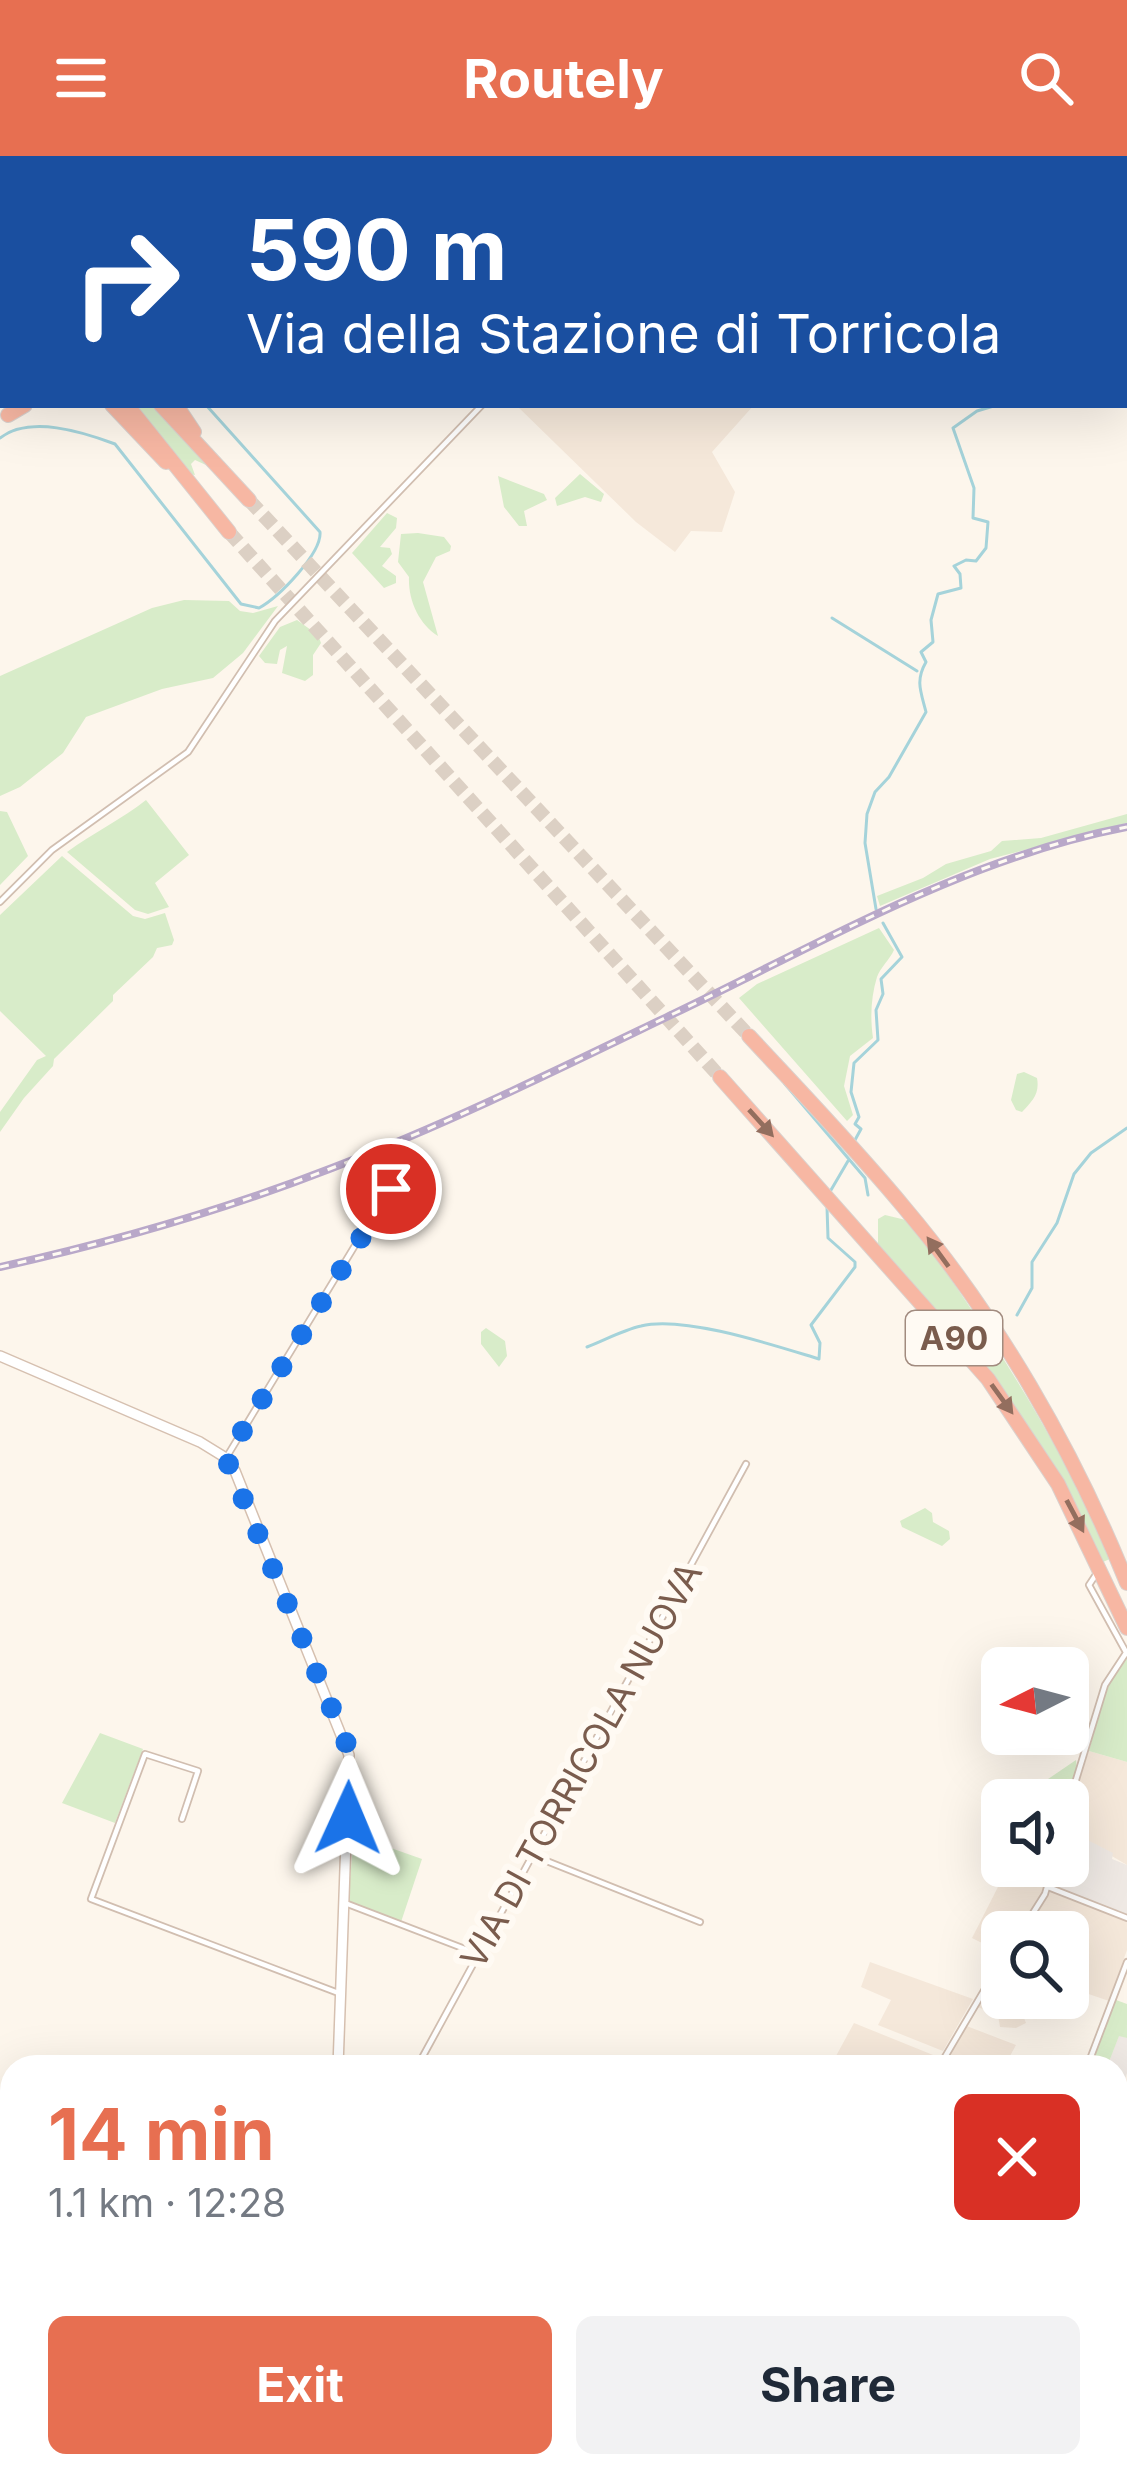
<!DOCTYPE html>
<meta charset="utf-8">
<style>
:root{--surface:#fff;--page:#f2f2f3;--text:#1f2937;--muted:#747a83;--accent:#e76f51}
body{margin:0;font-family:Inter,sans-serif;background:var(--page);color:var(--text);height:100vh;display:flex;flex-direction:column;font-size:45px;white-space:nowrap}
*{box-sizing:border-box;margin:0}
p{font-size:39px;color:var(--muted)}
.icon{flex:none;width:66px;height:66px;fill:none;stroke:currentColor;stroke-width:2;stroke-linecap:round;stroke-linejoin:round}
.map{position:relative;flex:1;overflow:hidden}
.details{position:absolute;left:0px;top:1899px;width:1128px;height:423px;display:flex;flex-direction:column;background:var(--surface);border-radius:36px 36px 0 0;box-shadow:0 12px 48px #0002}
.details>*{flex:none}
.hud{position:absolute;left:0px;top:0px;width:1128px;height:252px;box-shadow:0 12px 48px #0002;background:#1a4fa0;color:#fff;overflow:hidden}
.needle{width:78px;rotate:264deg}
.controls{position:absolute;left:981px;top:1491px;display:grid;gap:24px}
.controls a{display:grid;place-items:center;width:108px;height:108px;border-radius:18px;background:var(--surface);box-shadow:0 12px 48px #0002;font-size:60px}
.pin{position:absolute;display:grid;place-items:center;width:102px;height:102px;color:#fff;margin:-51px;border:6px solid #fff;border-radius:50%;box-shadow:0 3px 12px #0007}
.me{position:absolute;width:132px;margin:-66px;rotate:1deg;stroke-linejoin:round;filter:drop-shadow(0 0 9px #0008)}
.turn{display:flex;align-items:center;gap:42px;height:252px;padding:0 48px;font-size:54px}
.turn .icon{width:156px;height:156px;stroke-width:2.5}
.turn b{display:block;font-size:84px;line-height:102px}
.round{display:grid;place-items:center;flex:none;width:126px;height:126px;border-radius:18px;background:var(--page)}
.overview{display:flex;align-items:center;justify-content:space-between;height:204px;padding:0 48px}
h1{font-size:72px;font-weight:700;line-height:90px;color:var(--accent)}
.cta{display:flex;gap:24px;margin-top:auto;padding:24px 48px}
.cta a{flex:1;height:138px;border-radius:18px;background:var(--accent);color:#fff;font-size:48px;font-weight:700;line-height:138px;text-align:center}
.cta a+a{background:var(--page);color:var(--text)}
header{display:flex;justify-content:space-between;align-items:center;height:156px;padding:0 48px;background:var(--accent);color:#fff;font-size:54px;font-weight:700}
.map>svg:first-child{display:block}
.residential{fill:#f5e8da}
.industrial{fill:#efe9e4}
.green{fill:#d8ecc9}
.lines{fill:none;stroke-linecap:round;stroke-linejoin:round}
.stream{stroke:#a5d3da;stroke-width:3}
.highway-tunnel{stroke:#dcd0c4;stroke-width:14;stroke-dasharray:14 7;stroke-linecap:butt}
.street-casing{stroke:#d1beb0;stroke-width:8}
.secondary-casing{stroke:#d6c0b0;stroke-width:12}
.primary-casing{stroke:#dad1cd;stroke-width:14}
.highway-casing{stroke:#dad1cd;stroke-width:16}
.street{stroke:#fff;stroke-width:4.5}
.secondary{stroke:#fff;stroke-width:9}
.primary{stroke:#fbd9a5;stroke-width:10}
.highway{stroke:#f7b7a3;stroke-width:14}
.rail-casing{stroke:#b9a8c9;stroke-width:8}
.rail{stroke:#fffaf3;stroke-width:3;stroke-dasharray:9;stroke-linecap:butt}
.primary-bridge-casing{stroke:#dad1cd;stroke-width:14;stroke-linecap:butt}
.primary-bridge{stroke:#fbd9a5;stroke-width:10}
.oneway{fill:#936e5e}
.route{stroke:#1a73e8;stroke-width:21;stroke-dasharray:0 37.8}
.labels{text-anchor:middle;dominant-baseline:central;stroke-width:12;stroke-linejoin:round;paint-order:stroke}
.shield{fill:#fffaf3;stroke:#a28b7f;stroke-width:3}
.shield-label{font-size:33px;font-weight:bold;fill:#7a5c4d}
.street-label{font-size:36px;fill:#7a5c4d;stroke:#fffaf3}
</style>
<header><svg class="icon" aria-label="menu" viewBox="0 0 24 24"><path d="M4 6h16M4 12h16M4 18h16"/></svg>Routely<svg class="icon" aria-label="search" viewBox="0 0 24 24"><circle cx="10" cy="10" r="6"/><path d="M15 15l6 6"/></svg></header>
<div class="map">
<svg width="1127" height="2321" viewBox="0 0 1127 2321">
<rect width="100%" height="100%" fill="#fdf6ec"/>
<path class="residential" d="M 516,249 L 677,249 L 679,252 L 754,249 L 712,296 L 735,336 L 722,376 L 691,375 L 675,396 L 636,366 Z
M 1089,1595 L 1127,1606 L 1127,1709 L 1068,1674 L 1069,1653 Z
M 1002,1703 L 1002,1710 L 1050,1710 L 1040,1743 L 1017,1776 L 1002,1776 L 1002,1797 L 972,1782 L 1000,1727 L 992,1722 Z
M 1050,1735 L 1127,1765 L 1127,1794 L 1109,1845 L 1068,1831 L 1068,1776 L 1024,1776 Z
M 870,1806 L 973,1843 L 943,1895 L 878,1869 L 891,1844 L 861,1831 Z
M 1002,1809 L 1002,1842 L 1046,1842 L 1022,1857 L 1026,1867 L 1016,1872 L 1000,1871 L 998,1859 L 975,1850 Z
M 854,1867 L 938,1901 L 941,1902 L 935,1911 L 830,1911 Z
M 964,1869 L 1016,1889 L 1004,1911 L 942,1911 Z
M 1127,2079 L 1127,2163 L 1116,2161 L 1116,2081 Z"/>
<path class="industrial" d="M 1068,1674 L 1113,1697 L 1112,1703 L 1127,1709 L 1127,1760 L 1050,1729 L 1055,1710 L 1068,1710 Z
M 1119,1879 L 1127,1882 L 1127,1917 L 1123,1929 L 1127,1931 L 1127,1960 L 1122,1974 L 1127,1977 L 1127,2009 L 1123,2020 L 1116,2017 L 1116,1911 L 1107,1911 Z
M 1116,2215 L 1127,2225 L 1127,2321 L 1043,2321 L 1034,2310 L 1116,2310 Z"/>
<path class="green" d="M 132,249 L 153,249 L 206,309 L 195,304 L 191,308 L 195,319 L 189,318 Z
M 580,318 L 604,338 L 601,346 L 585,341 L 557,350 L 555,342 Z
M 498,320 L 544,338 L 547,344 L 524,355 L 527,370 L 519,370 L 504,351 Z
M 387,357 L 397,362 L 396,372 L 380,391 L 390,392 L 392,398 L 382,410 L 396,420 L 396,427 L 384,432 L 352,397 Z
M 418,377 L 444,381 L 451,390 L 450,395 L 436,401 L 423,426 L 438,480 C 419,468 408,444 409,421 L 398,406 L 401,378 Z
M 184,444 L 229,445 L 240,455 L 253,457 L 278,450 L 243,497 L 213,522 L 162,533 L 86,561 L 63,597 L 20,631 L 0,640 L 0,520 L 152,452 Z
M 297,464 L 318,479 L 321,487 L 313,499 L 313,519 L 305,525 L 282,517 L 287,490 L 280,494 L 277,508 L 265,507 L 259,500 L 280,471 Z
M 146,644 L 189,699 L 155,727 L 169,751 L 148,758 L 135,754 L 67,696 C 93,677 122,663 146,644 Z
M 0,655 L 7,656 L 28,700 L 0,729 Z
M 1127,658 L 1127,667 L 990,703 L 880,750 L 877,740 L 923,722 L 946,708 L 991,695 L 1002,685 L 1041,682 Z
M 62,700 L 133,760 L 145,763 L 165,757 L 174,784 L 172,789 L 157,792 L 153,801 L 113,839 L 113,845 L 54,903 L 53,910 L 24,942 L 0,976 L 0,956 L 37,904 L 46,900 L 0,855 L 0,759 Z
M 879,772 L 894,794 C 890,803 880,812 877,821 C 871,841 870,861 873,882 L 850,900 L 844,930 L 853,959 L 847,965 L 739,842 L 757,828 Z
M 1024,916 L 1037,922 C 1040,938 1032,945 1022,956 L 1016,954 L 1011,944 L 1017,918 Z
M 885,1059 L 910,1065 C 988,1173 1056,1281 1112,1402 L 1103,1406 L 1081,1360 L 1002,1234 L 878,1090 L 878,1063 Z
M 486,1172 L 505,1185 L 507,1200 L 499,1211 L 481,1188 L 481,1176 Z
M 925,1352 L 932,1357 L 933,1366 L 949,1375 L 950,1383 L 942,1390 L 902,1371 L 900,1365 Z
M 1126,1501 L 1127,1504 L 1127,1606 L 1089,1595 L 1107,1529 Z
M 100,1577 L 143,1593 L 115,1667 L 62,1647 Z
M 1076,1604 L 1077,1614 L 1069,1637 L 1044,1631 L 1038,1644 L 1029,1644 L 1029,1636 Z
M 354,1679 L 422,1703 L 401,1766 L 348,1746 Z
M 1116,1844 L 1127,1848 L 1127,1882 L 1119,1880 L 1107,1911 L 1090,1911 Z"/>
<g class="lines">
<path class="stream" d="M 1125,20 L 1127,18
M 0,282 C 30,259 83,276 115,288 L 241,448 L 259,452 C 279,441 322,397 320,376 L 206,249
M 832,462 L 917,515
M 876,753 L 865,687 L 867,658 L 875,636 L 889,621 L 926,556 C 921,536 915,525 926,506 L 921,496 L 933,486 L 931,464 L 938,438 L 961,432 L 960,418 L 954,410 L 966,404 L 976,405 L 986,392 L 988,366 L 973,362 L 974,332 L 953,272 L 977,255 L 997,249
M 785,928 L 865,1022 L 868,1039
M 855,984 L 861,973 L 855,968 L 859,961 L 851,936 L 854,907 L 878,884 L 876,854 L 883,838 L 881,823 L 902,801 L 883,767
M 831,1034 L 848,1005
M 1017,1159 L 1032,1132 L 1032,1106 L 1057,1067 L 1074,1018 L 1091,997 L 1127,972
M 587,1191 C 605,1184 623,1174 641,1170 C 684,1159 776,1190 819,1203 L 820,1187 L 811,1169 L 855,1111 L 855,1106 L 828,1082 L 827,1051"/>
<path class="highway-tunnel" d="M 249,344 L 749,880
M 229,376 L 720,921"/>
<defs>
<path id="street" d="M 719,3 L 722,0
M 0,746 L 52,694 L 188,596 L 275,465 L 482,249
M 396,1029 L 391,1009 L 406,1004 L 408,1009
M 226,1302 L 385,1040 L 391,1032 L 411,1022 L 408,1009
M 1097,1417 L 1089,1429 L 1127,1498
M 1068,1650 L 1105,1529 L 1126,1497
M 182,1663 L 198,1615 L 145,1598 L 91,1743 L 341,1838
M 534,1700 L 700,1766
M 1048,1731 L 1127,1762
M 345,1747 L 478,1798
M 1021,1776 L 1045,1738 L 1053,1710
M 421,1903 L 440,1911
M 417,1911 L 746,1308
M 939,1911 L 1002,1804
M 1087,1911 L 1127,1806
M 1116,2046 L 1127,2017
M 1116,2210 L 1127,2219
M 257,2310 L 286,2321
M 237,2321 L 242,2310
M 294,2321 L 307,2310
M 416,2321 L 419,2310"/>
<path id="secondary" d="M 334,3 L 338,0
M 0,1200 L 200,1286 L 226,1302 L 235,1315 L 349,1599 L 338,1911
M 1116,2077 L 1127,2076
M 501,2321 L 503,2310
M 732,2321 L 737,2310"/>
<path id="primary" d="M 220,3 L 230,0
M 323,3 L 327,0"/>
<path id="highway" d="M 0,74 L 3,73
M 0,132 L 3,134
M 112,249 L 166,306
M 127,249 L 229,376
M 161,249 L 249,344
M 176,249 L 194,276
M 8,259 L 25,249
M 749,880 C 801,936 854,991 903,1050 C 997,1161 1073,1293 1127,1427
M 720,921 L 988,1223 L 1058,1328 L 1127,1472"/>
</defs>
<use href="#street" class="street-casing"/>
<use href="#secondary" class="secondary-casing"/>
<use href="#primary" class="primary-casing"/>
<use href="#highway" class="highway-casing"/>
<use href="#street" class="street"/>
<use href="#secondary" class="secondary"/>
<use href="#primary" class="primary"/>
<use href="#highway" class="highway"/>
<defs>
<path id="rail" d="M 0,1111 C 113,1086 224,1054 332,1012 C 448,968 561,912 673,858 C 820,788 965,702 1127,671"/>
</defs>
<use href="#rail" class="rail-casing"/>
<use href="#rail" class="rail"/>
<defs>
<path id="primary-bridge" d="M 0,112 L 3,109"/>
</defs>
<use href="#primary-bridge" class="primary-bridge-casing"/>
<use href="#primary-bridge" class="primary-bridge"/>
</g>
<defs><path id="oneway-solid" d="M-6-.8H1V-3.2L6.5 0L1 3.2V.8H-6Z" transform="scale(3)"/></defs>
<g class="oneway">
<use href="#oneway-solid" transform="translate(761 967) rotate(48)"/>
<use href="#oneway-solid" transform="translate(938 1096) rotate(-126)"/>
<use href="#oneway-solid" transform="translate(1002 1243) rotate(54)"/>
<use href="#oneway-solid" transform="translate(1075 1360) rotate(62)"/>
</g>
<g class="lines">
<path class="route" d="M 348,1662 L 347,1589 L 226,1302 L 391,1033"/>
</g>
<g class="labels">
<rect class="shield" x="906" y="1155" width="96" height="54" rx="9"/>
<g class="shield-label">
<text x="954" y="1182">A90</text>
</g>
<g class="street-label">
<text transform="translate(581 1609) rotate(-61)">VIA DI TORRICOLA NUOVA</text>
</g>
</g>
</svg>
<div class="controls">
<a><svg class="needle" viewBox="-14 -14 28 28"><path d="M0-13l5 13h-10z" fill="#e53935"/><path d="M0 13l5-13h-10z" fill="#747a83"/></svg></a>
<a><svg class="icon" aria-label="sound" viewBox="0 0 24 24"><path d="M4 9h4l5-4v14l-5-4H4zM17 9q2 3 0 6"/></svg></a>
<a><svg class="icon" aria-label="search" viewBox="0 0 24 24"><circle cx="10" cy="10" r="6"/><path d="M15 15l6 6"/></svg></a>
</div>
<div class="pin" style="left:391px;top:1033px;background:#d93025"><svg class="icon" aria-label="arrive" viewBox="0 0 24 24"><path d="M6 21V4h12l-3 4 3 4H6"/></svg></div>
<svg class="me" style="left:348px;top:1662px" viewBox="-20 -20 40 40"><path d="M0-17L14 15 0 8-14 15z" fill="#1a73e8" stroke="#fff" stroke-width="4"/></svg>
<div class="hud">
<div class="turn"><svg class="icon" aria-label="right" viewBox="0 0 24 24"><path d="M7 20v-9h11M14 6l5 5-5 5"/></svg><div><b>590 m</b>Via della Stazione di Torricola</div></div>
</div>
<section class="details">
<div class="overview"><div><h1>14 min</h1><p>1.1 km · 12:28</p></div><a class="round" style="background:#d93025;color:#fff"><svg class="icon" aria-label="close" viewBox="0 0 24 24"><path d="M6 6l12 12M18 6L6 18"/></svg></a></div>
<div class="cta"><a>Exit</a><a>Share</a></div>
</section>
</div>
